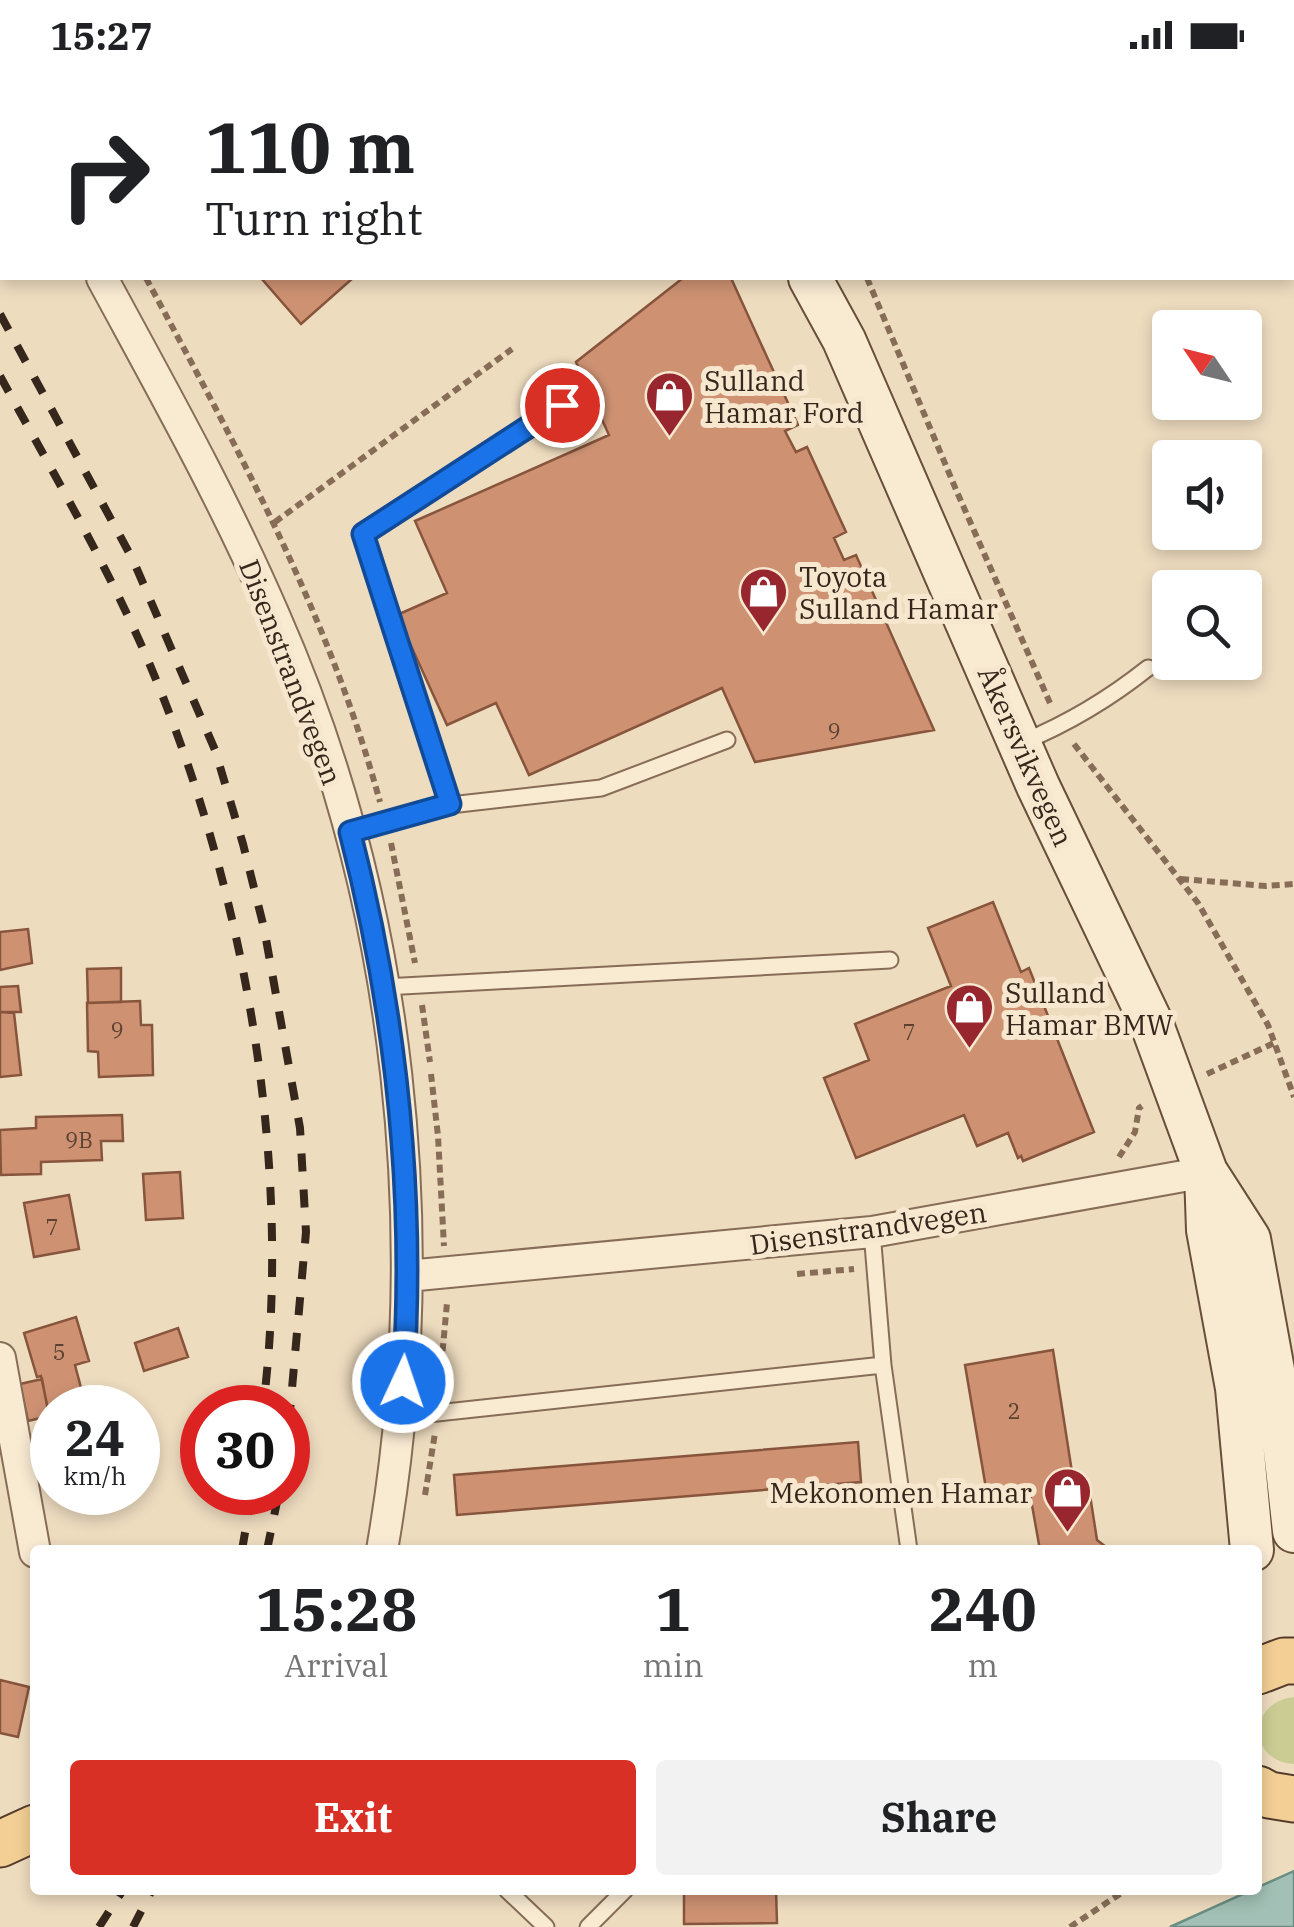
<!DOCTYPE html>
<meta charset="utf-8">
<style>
:root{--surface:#fff;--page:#f2f2f2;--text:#202124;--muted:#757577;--accent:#d93025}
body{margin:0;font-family:"IBM Plex Serif",serif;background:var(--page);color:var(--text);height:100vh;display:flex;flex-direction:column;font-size:38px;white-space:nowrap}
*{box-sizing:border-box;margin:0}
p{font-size:32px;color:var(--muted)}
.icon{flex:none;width:55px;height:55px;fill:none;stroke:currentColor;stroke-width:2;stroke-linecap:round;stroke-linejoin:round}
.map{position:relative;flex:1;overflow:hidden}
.sheet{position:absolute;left:30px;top:1475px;width:1232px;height:350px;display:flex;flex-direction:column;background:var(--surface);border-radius:10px;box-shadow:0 5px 15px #0003}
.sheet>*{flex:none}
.guide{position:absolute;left:0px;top:0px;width:1295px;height:210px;box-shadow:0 5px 15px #0003;background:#fff;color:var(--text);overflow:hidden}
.needle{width:65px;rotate:305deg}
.buttons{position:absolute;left:1152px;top:240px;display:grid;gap:20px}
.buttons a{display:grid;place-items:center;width:110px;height:110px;border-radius:10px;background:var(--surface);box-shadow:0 5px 15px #0003;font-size:50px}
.speed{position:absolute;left:30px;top:1315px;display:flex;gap:20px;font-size:50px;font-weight:700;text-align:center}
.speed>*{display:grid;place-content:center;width:130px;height:130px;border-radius:50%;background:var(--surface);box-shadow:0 5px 15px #0003;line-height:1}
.speed small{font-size:25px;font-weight:400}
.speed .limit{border:15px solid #d22;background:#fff;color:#111}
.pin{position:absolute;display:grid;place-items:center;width:85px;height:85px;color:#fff;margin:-42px;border:5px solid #fff;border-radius:50%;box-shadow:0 2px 10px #0007}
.me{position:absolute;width:110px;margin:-55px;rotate:3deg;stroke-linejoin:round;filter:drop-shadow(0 0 8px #0008)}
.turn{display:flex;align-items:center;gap:35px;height:210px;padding:0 40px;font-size:45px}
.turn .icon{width:130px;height:130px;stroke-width:2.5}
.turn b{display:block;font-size:70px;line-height:85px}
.eta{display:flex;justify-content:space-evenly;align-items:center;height:170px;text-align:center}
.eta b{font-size:60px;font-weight:800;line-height:70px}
.button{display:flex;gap:20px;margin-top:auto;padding:20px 40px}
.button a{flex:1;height:115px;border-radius:10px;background:var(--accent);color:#fff;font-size:40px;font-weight:800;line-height:115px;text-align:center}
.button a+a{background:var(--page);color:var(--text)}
.status{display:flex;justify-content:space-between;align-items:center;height:70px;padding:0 50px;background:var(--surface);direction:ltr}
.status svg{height:28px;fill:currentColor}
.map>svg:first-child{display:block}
.green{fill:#cacc93}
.water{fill:#a2c0b5;stroke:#698e82;stroke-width:2.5}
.building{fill:#ce9273;stroke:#87543c;stroke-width:2.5}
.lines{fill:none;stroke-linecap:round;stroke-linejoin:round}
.lane-casing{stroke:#876d57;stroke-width:19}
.street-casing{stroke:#876d57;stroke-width:34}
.secondary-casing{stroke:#694e3a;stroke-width:46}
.primary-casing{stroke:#553b2b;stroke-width:49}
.path{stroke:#876d57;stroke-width:6;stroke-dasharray:8 5;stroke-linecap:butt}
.lane{stroke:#f9ead2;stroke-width:15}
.street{stroke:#f9ead2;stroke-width:30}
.secondary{stroke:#f9ead2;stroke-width:42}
.primary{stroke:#f3cf95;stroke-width:45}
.rail{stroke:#36271c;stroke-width:8;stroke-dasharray:18 18;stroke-linecap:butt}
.route-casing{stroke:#114b97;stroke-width:25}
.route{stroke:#1a73e8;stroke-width:18}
.labels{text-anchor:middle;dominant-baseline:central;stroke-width:10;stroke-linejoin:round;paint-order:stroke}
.number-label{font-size:22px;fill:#5c4232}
.poi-label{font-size:28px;fill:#36271c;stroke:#f6e7ce;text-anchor:start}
.street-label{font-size:28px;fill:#36271c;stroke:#f6e7ce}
</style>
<div class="status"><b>15:27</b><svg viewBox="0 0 49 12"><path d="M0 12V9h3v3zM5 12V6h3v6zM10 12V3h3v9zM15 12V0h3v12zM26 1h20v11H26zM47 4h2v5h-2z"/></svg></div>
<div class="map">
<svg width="1294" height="1857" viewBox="0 0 1294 1857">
<rect width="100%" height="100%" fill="#eedcbf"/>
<path class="green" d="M 1294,1627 L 1294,1694 C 1247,1691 1247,1632 1294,1627 Z"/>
<path class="water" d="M 1294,1801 L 1294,1857 L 1170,1857 Z"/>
<path class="building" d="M 261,208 L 353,208 L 301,254 Z
M 683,208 L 731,208 L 798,355 L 785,361 L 796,382 L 807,377 L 846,462 L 834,468 L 844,490 L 856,485 L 934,660 L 755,692 L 722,618 L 529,705 L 496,633 L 447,655 L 397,545 L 447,523 L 415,451 L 609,365 L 576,292 Z
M 993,832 L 1021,902 L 1029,898 L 1094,1062 L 1023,1091 L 1021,1086 L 1018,1088 L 1008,1063 L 977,1076 L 964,1045 L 856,1088 L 824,1008 L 869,990 L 855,954 L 951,916 L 928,858 Z
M 28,859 L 32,893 L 0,900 L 0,862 Z
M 121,898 L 121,932 L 88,933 L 87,899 Z
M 18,916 L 21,942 L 0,942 L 0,917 Z
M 140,931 L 141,955 L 152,955 L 153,1005 L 99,1007 L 98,982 L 88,981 L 87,933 Z
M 0,942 L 14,943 L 21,1005 L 0,1007 Z
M 122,1045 L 123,1071 L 101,1071 L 102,1090 L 41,1092 L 41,1104 L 1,1105 L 0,1060 L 36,1058 L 36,1047 Z
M 180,1102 L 183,1148 L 146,1150 L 143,1104 Z
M 69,1125 L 79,1179 L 34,1187 L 24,1133 Z
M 76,1247 L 89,1291 L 75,1295 L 85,1333 L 70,1338 L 52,1338 L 52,1343 L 49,1344 L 41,1306 L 37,1307 L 24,1263 Z
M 178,1258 L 188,1287 L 144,1301 L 135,1273 Z
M 1053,1280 L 1074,1415 L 1088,1412 L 1097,1470 L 1110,1480 L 1040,1480 L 1030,1424 L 988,1430 L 965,1295 Z
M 42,1309 L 49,1346 L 28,1351 L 20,1314 Z
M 153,1369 L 155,1400 L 138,1402 L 138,1370 Z
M 858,1372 L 861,1412 L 457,1445 L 454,1405 Z
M 0,1610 L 29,1617 L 18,1667 L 0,1663 Z
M 684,1820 L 776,1820 L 777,1853 L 684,1854 Z"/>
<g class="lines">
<defs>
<path id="lane" d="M 170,0 L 174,2
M 372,0 L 375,2
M 586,0 L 588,2
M 236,2 L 240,0
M 314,2 L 317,0
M 1023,672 C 1069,653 1109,629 1148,598
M 450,735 L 601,718 L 727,670
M 350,762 L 450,735 L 363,463 L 562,335
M 384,917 L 890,890
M 872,1162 L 883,1295 L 909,1480
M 400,1347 L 883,1295
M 507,1820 L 546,1857
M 588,1857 L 625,1820"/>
<path id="street" d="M 0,21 L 2,26
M 102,208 C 162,319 224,429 274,545 C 402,835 436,1169 382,1480
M 407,1206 L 872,1162 L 1206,1102
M 0,1288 L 35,1482"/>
<path id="secondary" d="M 692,0 L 693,2
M 733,0 L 734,2
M 810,208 L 844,270 L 1038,716 L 1151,952 L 1206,1102 L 1249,1169 L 1281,1344 L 1294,1461
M 1206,1103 L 1208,1160 L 1237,1318 L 1252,1480"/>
<path id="primary" d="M 1258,1601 L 1284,1591 L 1294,1591
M 1258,1719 L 1269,1725 L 1294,1729
M 0,1774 L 35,1758"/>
</defs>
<use href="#lane" class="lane-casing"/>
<use href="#street" class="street-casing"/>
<use href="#secondary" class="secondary-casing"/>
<use href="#primary" class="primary-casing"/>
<path class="path" d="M 32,0 L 33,2
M 1263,0 L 1264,2
M 1292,74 L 1294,79
M 146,208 C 237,377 329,545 380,732
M 867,208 L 957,422 L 1050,633
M 275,452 L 512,279
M 1074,674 L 1198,833 L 1268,955 L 1294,1027
M 391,773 L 415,893
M 1181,809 L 1266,816 L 1294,814
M 422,935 L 430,992
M 431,1004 L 438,1066 L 444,1176
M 1207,1004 L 1274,973
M 1119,1087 L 1135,1062 L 1139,1038 L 1142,1036
M 797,1204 L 854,1199
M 439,1320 L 447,1233
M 425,1425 L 435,1363
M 1070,1857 L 1126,1820"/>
<use href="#lane" class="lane"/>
<use href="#street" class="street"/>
<use href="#secondary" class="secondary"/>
<use href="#primary" class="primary"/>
<path class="rail" d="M 0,244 L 133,490 L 215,680 L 243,774 L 264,858 L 300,1058 L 306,1162 L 288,1363
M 0,306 C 51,399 105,491 147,588 C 244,815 294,1092 263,1338
M 242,1480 L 252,1422
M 267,1480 L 279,1422
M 99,1857 L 123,1820
M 133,1857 L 152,1820"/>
</g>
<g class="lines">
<defs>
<path id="route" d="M 403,1312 C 416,1127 396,941 350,762 L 450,734 L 363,464 L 562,335"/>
</defs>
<use href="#route" class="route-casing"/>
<use href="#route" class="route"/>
</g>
<defs>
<symbol id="shop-pin" viewBox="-11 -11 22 30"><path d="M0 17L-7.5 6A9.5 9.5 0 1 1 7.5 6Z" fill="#97262f" stroke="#f6e7ce"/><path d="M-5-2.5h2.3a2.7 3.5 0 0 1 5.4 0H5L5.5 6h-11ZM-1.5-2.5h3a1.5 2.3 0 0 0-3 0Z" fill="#fff"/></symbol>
</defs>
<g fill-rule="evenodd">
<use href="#shop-pin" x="642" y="298" width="55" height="75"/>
<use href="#shop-pin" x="736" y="494" width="55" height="75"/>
<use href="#shop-pin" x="942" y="910" width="55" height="75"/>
<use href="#shop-pin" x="1040" y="1394" width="55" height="75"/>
</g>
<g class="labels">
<g class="number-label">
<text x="834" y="660">9</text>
<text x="117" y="959">9</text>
<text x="909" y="961">7</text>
<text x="79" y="1069">9B</text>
<text x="52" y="1156">7</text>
<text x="59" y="1281">5</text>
<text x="1014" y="1340">2</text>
</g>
<g class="poi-label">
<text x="704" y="310">Sulland<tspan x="704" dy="32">Hamar Ford</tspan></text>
<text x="799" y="506">Toyota<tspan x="799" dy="32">Sulland Hamar</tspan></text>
<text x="1005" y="922">Sulland<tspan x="1005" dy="32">Hamar BMW</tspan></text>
<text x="1032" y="1422" text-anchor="end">Mekonomen Hamar</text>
</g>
<g class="street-label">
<text transform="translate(291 602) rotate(69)">Disenstrandvegen</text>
<text transform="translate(1026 686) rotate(66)">Åkersvikvegen</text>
<text transform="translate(868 1158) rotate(-8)">Disenstrandvegen</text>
</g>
</g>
</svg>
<div class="buttons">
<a><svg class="needle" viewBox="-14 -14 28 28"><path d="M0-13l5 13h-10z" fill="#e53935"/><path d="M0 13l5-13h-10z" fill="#757577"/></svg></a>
<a><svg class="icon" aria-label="sound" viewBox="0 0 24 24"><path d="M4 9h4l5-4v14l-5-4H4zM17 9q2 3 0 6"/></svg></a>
<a><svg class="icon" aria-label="search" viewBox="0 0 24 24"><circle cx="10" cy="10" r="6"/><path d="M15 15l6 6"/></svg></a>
</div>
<div class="speed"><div>24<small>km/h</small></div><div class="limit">30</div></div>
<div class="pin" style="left:562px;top:335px;background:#d93025"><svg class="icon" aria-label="arrive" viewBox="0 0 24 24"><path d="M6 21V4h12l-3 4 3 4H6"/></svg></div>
<svg class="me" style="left:403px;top:1312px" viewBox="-20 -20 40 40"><circle r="17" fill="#1a73e8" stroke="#fff" stroke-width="3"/><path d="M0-11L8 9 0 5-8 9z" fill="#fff"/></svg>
<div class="guide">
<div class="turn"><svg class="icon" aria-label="right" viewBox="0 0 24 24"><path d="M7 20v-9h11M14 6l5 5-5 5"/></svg><div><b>110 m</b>Turn right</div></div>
</div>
<section class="sheet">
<div class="eta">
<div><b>15:28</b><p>Arrival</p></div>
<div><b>1</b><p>min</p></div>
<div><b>240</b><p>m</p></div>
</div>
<div class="button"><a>Exit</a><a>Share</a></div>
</section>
</div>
